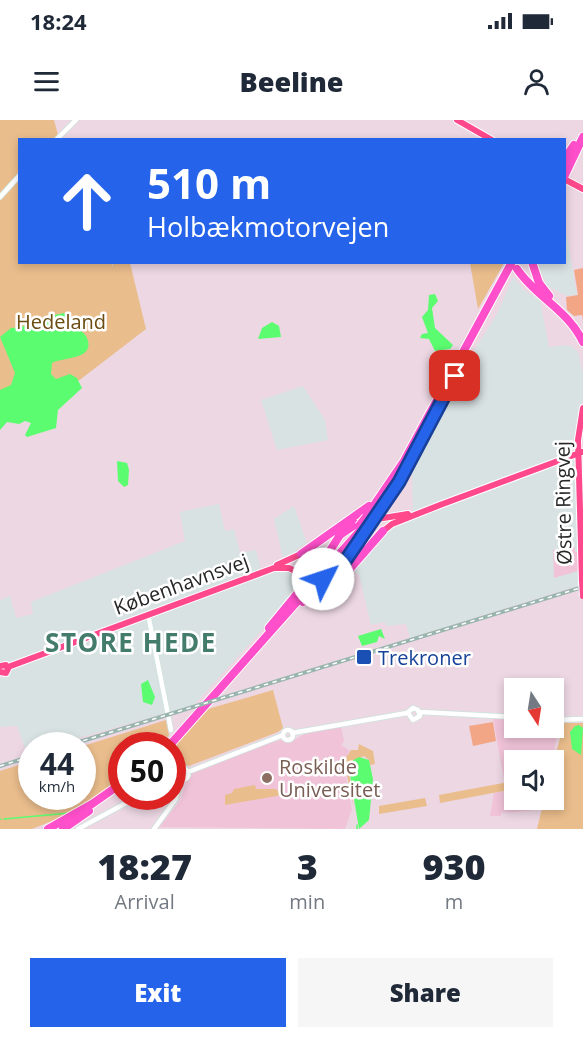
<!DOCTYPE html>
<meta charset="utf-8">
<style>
:root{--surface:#fff;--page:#f6f6f7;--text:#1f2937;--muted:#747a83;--accent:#2563eb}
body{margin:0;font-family:"Open Sans",sans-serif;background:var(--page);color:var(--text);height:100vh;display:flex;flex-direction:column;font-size:22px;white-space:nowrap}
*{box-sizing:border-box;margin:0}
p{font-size:20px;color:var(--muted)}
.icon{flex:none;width:33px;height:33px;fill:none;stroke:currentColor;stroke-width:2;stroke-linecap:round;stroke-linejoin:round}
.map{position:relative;height:709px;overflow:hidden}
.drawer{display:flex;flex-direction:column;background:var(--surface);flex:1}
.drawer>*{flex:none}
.top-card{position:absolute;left:18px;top:18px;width:548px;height:126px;border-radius:0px;box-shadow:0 3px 9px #0003;background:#2563eb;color:#fff;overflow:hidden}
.needle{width:39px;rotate:168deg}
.fabs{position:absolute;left:504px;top:558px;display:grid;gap:12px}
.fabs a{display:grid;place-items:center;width:60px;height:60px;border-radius:0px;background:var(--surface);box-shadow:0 3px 9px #0003;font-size:30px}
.speed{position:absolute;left:18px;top:612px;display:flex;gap:12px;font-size:30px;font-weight:700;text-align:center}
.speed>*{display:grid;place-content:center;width:78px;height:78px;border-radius:50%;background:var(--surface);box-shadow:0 3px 9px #0003;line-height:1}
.speed small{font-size:15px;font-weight:400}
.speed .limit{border:9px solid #d22;background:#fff;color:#111}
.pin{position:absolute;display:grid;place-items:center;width:51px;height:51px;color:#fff;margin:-26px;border-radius:12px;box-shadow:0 3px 9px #0006}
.me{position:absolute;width:66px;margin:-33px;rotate:49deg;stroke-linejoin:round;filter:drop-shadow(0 0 4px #0008)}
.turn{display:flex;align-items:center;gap:21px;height:126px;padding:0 30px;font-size:27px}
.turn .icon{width:78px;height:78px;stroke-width:2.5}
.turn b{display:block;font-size:42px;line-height:51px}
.eta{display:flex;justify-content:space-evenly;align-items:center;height:102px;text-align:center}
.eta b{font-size:36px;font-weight:800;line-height:42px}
.primary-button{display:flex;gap:12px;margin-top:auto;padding:12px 30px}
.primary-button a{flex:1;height:69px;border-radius:0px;background:var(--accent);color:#fff;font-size:24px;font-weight:800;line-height:69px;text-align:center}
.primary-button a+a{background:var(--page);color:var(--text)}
.status{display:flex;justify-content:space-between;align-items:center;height:42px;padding:0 30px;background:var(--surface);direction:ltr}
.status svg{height:16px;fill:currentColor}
header{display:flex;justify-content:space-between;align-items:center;height:78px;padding:0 30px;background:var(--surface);font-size:27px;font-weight:800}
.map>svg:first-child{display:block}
.industrial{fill:#d9e2e3}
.education{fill:#f0c3d8}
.green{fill:#eabd8c}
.pitch{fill:#f3a686}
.water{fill:#5cfc71}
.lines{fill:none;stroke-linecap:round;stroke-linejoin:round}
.stream{stroke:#5cfc71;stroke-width:1.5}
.minor-casing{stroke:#cce3db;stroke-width:6}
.major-casing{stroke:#fff;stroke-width:8}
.highway-casing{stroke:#fff;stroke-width:10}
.minor{stroke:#fff;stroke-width:4.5}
.major{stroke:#ff498c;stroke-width:6}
.highway{stroke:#ff4fca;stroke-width:8}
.rail-casing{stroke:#99b5ad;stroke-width:4}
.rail{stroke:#fff;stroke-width:1.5;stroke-dasharray:4.5;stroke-linecap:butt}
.major-bridge-casing{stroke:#fff;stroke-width:8;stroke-linecap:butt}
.highway-bridge-casing{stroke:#fff;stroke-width:10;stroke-linecap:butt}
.major-bridge{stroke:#ff498c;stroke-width:6}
.highway-bridge{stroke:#ff4fca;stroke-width:8}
.route-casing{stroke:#184099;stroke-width:15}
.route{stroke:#2563eb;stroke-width:10}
.transit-dot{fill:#1a4fb4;stroke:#fff;stroke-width:2}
.education-dot{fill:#8d6e63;stroke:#fff;stroke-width:2}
.labels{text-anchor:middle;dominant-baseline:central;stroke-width:5;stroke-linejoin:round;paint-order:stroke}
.park-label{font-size:20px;fill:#6b4c11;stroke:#fff}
.street-label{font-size:20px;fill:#272727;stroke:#fff}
.transit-label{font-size:20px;fill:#164399;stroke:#fff;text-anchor:start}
.education-label{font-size:20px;fill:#785e54;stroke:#fff;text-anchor:start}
.district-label{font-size:26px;font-weight:bold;letter-spacing:1.5px;fill:#437c6b;stroke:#fff}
</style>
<div class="status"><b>18:24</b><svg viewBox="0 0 49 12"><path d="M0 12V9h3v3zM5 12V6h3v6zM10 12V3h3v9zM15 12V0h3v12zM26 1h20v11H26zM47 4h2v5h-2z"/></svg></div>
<header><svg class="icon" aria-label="menu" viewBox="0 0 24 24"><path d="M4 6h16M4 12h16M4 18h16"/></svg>Beeline<svg class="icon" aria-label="person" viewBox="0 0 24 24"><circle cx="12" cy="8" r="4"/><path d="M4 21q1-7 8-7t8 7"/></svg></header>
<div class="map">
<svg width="583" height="709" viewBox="0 0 583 709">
<rect width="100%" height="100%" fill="#ecd7e3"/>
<path class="industrial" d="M 564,116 L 567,116 L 577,175 L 567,176 L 547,166 L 537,143 L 564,142 Z
M 513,157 L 524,170 L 540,180 L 549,227 L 566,225 L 573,227 L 578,232 L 583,254 L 583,280 L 577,298 L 574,331 L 580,465 L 410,518 L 406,504 L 387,506 L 384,502 L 371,505 L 359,455 L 352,450 L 390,409 L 413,398 L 412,352 L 468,240 L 497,194 Z
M 303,266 L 325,300 L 328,320 L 277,330 L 261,280 Z
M 219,384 L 225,411 L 234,409 L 240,433 L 256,430 L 261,449 L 0,548 L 0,480 L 10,476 L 16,498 L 33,494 L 31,482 L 185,421 L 180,392 Z
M 294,386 L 307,423 L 297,429 L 297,432 L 283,438 L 274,399 Z
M 288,450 L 307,460 L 194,585 L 54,625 L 32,626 L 31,632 L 27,634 L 17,606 L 0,607 L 0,558 L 7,557 L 12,548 L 269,451 Z"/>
<path class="education" d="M 575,427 L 575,432 L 578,432 L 578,451 L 554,458 L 553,430 Z
M 493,598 L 514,599 L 514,608 L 554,608 L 554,601 L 560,601 L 552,640 L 514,640 L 514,658 L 504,660 Z
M 341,606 L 344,621 L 341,625 L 350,631 L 343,641 L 352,689 L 345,709 L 159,707 L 181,680 L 186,660 L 191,654 L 265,624 L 281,620 L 292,621 L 305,614 Z
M 514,669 L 514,680 L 541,680 L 538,690 L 501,693 L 501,696 L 490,696 L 494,673 Z"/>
<path class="green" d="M 0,0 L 54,0 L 59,19 L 20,20 L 20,142 L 112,143 L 113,148 L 113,143 L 130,143 L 146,209 L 77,262 L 0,303 Z
M 470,143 L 504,143 L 478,189 Z
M 273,570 L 283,608 L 278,612 L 189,646 L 183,644 L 176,624 L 208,589 Z
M 166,600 L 169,615 L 159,625 L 122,626 L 121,660 L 72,693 L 32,709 L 0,709 L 0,651 L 31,641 L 32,676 L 82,676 L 83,626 Z
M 564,603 L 583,603 L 583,709 L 537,709 L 544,680 L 554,680 L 554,641 Z
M 359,624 L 373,631 L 375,644 L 370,645 L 369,640 L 364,636 L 348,644 L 354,688 L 344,641 L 351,630 L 358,630 Z
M 514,661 L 514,669 L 440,683 L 439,675 Z
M 255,665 L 256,669 L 276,669 L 282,675 L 225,685 L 225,675 L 232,673 L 234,669 Z
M 425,678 L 427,686 L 379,694 L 379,686 Z"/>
<path class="pitch" d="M 583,148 L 583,200 L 582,195 L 574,196 L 567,190 L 566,177 L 578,175 L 574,150 Z
M 493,602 L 496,621 L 473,626 L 469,606 Z"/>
<path class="water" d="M 435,174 L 438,181 L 432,188 L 435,208 L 453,225 L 450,229 L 435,231 L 429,219 L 420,218 L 422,214 L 428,213 L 422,197 L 428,190 L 429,175 Z
M 64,193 L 67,195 L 67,204 C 75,206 84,211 87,218 C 96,240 63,237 52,243 L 51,254 L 56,259 L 70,254 L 77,258 L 82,268 L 58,290 L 56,308 L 27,317 L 25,315 L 31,303 L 25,301 L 19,304 L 7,302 L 0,310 L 0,270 L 11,265 L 15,253 L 0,217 L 11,208 C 29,208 45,196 64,193 Z
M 272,202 L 279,206 L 281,217 L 258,219 L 262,208 Z
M 117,341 L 127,343 L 129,350 L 128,365 L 124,367 L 118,361 Z
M 381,509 L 385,519 L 379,516 L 377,522 L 362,526 L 358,516 Z
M 148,560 L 155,577 L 152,585 L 143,582 L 141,564 Z
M 579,605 L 583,608 L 581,635 L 572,629 L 570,612 L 575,606 Z
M 359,637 L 369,640 L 373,659 L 369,700 L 359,709 L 348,643 Z"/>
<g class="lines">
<path class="stream" d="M 0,699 L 1,699
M 4,699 L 70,693
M 357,709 L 357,705"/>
<defs>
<path id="minor" d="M 56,20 L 76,0
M 0,77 L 20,55
M 148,494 L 171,610
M 420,592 L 514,597
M 554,600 L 583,599
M283 615a5 5 0 1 1 10 0a5 5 0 1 1-10 0Z
M 292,613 L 407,593 L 413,588 L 418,590 L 420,596 L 413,600 L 408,593
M 174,626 L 181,650
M177.5 654a5.5 5.5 0 1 1 11 0a5.5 5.5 0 1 1-11 0Z
M 188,652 L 283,615
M 78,709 L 139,676
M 154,709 L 175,680 L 182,660"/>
<path id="major" d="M 457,0 L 492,20
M 564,59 L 583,69
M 371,400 L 408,394
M 382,412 L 392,404 L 440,385 L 582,332
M 277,445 L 303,433
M 323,459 L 337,453 L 363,429
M 582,461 L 578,320 L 583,288
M 0,546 L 6,545 L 8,549 L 6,553 L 0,552
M 8,547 L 274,448 L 289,448 L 308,457"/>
<path id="highway" d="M 564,40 L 574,25
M 564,57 L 583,17
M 532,142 L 539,163 L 549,176
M 517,149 C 536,177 568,190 583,222
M 377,395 L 403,353
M 366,397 L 404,341 L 512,142
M 301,434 L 369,386
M 337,453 L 352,427
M 303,482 L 348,451 L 383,411
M 269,508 L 320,446 L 340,415 L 356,404
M 169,626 L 366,404
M 48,709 L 92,684 L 122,663
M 63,709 L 89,691"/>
</defs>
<use href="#minor" class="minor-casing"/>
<use href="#major" class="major-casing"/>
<use href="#highway" class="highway-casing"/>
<use href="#minor" class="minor"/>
<use href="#major" class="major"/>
<use href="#highway" class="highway"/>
<defs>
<path id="rail" d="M 66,626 L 583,467
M 0,646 L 32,636"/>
</defs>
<use href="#rail" class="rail-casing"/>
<use href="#rail" class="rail"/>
<defs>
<path id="major-bridge" d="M 582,461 L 583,476"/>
<path id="highway-bridge" d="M 371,403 L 377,395
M 359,406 L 366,397"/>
</defs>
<use href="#major-bridge" class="major-bridge-casing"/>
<use href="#highway-bridge" class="highway-bridge-casing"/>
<use href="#major-bridge" class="major-bridge"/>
<use href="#highway-bridge" class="highway-bridge"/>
</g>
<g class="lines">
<defs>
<path id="route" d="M 323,459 L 337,453 L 399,362 L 455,256"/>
</defs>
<use href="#route" class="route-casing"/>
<use href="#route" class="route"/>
</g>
<rect class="transit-dot" x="356" y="529" width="16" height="16" rx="3"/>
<circle class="education-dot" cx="267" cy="658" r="6"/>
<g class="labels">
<g class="park-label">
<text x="61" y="201">Hedeland</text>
</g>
<g class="street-label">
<text transform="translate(563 383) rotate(-91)">Østre Ringvej</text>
<text transform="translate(181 464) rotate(-20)">Københavnsvej</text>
</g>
<g class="transit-label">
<text x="378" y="537">Trekroner</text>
</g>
<g class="education-label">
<text x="279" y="646">Roskilde<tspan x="279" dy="23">Universitet</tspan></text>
</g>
<g class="district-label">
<text x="131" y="522">STORE HEDE</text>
</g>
</g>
</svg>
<div class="fabs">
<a><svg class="needle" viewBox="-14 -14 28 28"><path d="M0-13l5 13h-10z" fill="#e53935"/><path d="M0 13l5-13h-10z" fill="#747a83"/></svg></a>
<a><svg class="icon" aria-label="sound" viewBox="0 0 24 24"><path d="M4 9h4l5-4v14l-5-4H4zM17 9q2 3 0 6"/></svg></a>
</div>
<div class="speed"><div>44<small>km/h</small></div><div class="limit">50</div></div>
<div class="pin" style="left:455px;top:256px;background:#d93025"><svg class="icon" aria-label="arrive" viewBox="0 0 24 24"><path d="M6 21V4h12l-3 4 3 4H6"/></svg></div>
<svg class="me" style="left:323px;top:459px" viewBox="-20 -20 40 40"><circle r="19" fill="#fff"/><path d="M0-13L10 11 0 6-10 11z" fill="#2563eb"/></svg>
<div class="top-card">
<div class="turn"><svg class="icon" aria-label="ahead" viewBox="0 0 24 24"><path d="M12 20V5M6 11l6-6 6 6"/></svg><div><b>510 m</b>Holbækmotorvejen</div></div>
</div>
</div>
<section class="drawer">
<div class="eta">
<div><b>18:27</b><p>Arrival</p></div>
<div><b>3</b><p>min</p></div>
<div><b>930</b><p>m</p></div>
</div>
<div class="primary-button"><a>Exit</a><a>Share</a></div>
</section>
